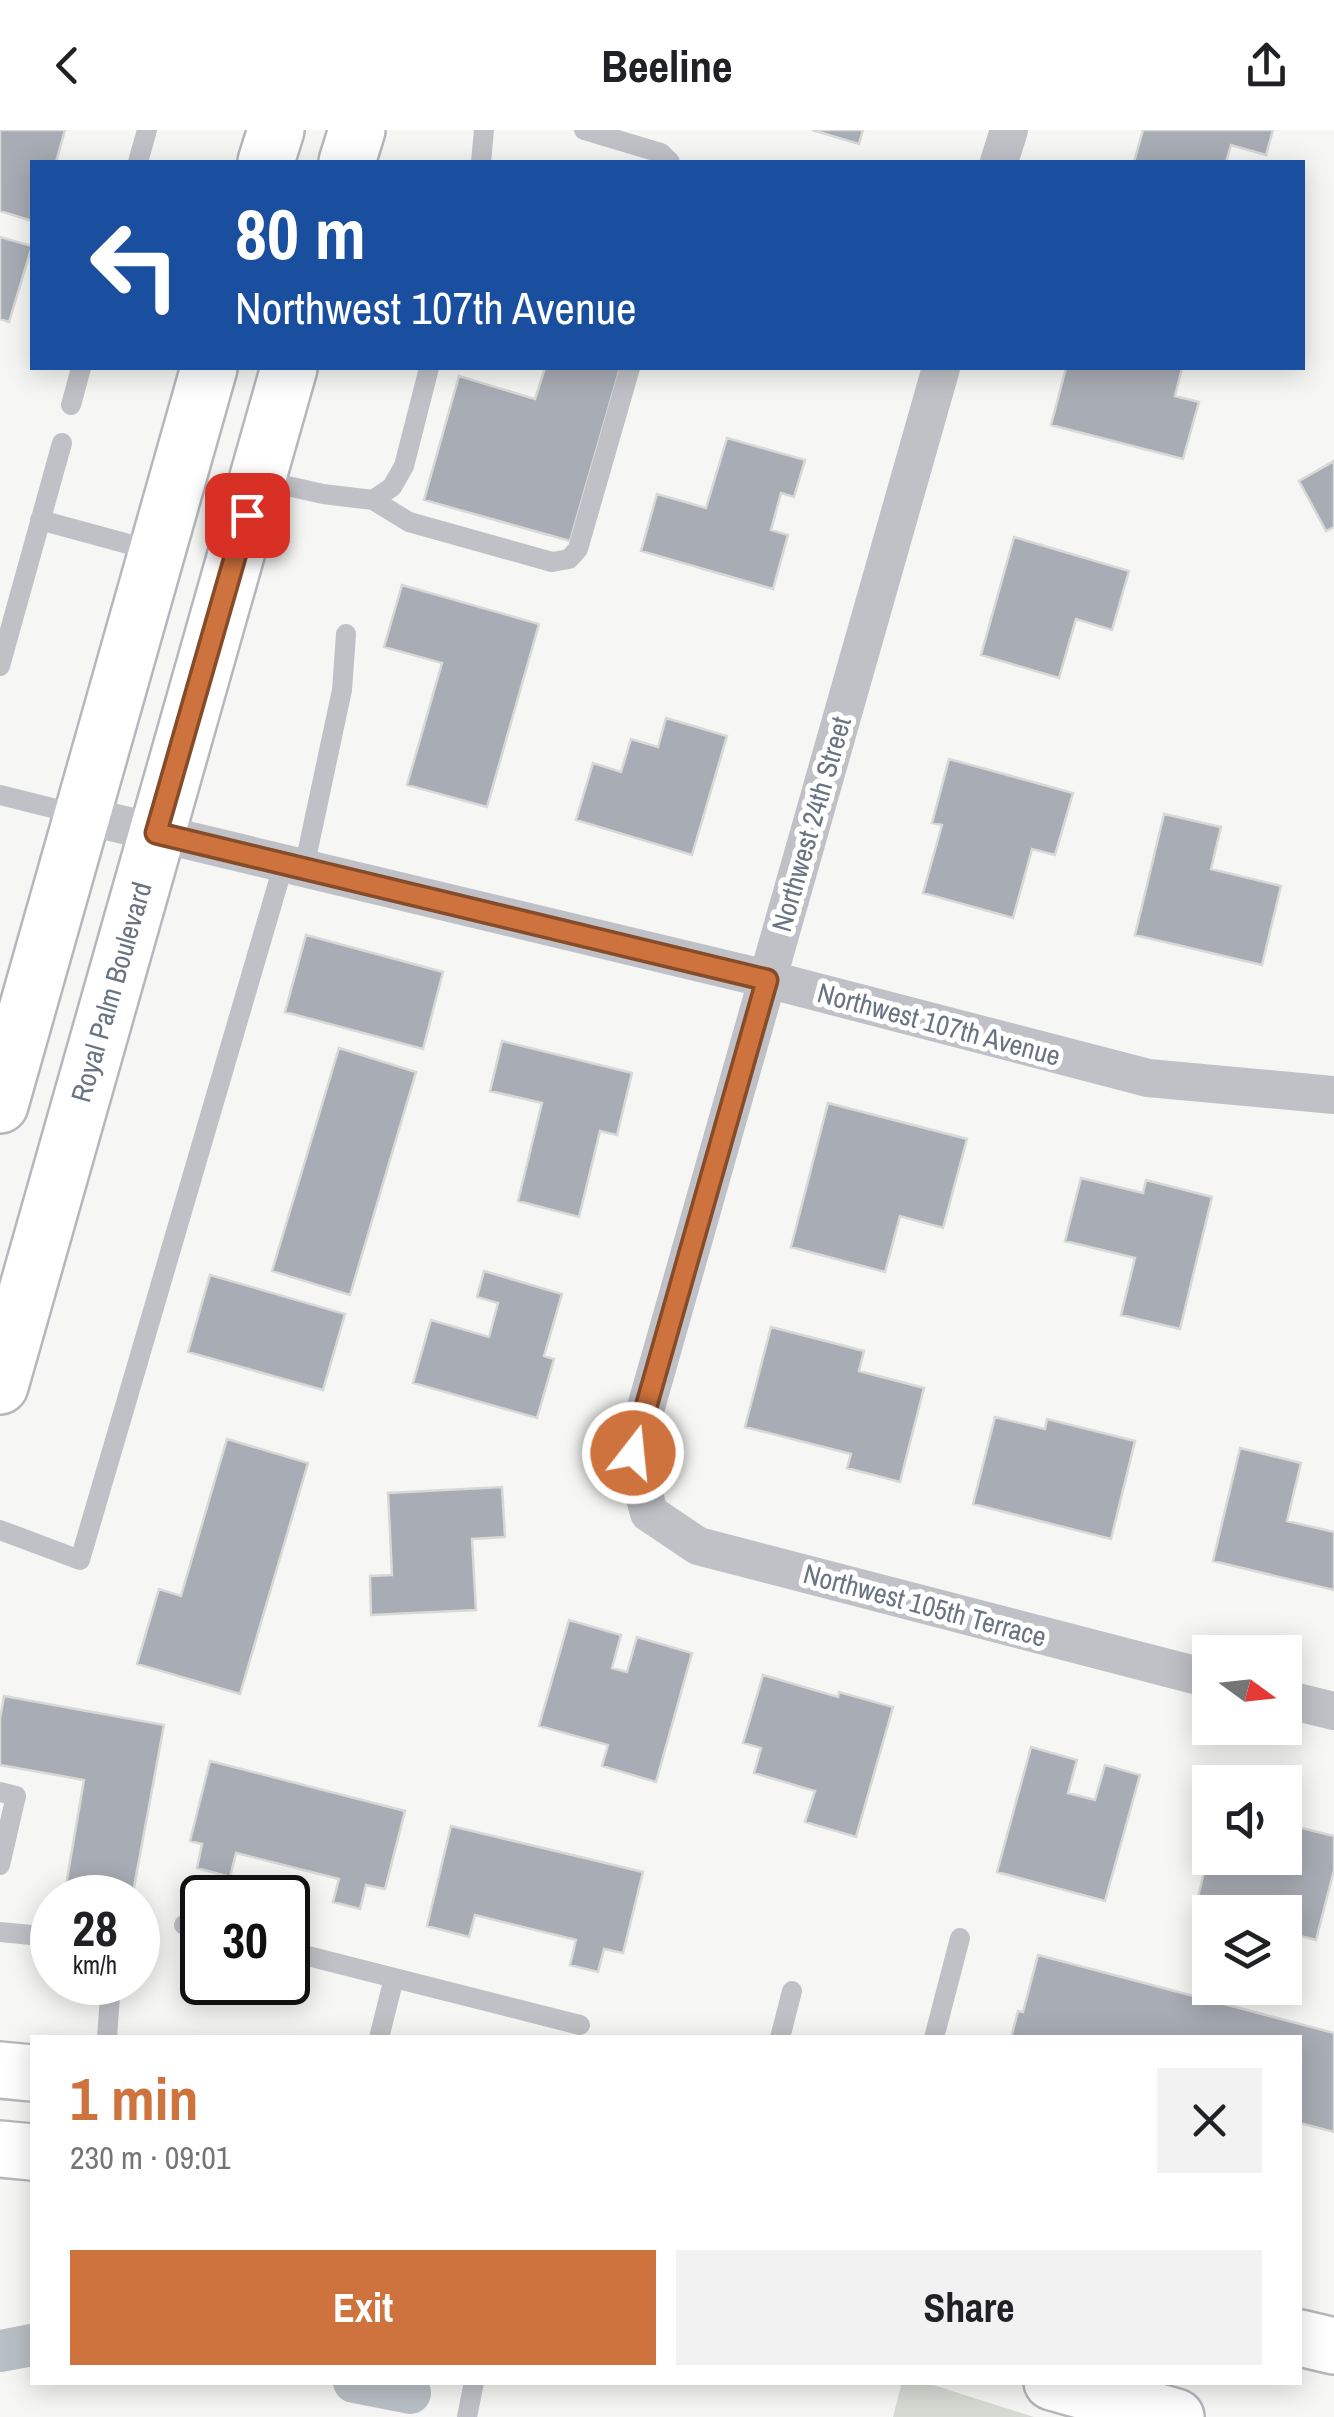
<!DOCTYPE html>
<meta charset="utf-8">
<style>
:root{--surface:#fff;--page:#f2f2f2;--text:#202124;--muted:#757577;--accent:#ce733d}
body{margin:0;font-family:"Archivo Narrow",sans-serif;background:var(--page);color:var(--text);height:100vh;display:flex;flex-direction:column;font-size:38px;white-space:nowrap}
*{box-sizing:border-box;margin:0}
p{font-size:32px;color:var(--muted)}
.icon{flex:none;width:55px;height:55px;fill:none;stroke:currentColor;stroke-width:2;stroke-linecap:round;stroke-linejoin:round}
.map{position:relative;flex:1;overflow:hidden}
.panel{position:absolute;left:30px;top:1905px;width:1272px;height:350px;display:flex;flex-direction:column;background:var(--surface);border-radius:0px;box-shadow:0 5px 25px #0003}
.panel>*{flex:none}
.hud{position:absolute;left:30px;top:30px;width:1275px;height:210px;border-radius:0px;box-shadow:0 5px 25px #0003;background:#1a4fa0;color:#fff;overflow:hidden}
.needle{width:65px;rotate:105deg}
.tools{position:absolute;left:1192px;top:1505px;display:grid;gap:20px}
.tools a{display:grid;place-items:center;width:110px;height:110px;border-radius:0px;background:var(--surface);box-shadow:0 5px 25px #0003;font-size:50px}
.speed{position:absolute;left:30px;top:1745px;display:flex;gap:20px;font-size:50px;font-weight:700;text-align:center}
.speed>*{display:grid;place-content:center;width:130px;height:130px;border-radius:50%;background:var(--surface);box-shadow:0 5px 25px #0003;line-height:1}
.speed small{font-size:25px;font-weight:400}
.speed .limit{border:5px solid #111;border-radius:15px;background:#fff;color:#111}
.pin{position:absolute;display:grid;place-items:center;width:85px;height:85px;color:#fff;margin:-42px;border-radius:20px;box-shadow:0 5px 15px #0006}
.me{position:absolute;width:110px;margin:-55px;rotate:16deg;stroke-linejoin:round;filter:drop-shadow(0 0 8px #0008)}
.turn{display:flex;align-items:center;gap:35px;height:210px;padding:0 40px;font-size:45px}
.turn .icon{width:130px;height:130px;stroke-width:2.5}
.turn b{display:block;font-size:70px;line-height:85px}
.round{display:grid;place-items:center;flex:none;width:105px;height:105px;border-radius:0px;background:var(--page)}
.head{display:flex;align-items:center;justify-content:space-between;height:170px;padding:0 40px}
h1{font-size:60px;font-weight:800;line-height:75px;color:var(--accent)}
.button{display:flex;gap:20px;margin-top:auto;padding:20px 40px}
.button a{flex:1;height:115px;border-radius:0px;background:var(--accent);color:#fff;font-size:40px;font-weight:800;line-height:115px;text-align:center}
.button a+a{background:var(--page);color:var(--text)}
header{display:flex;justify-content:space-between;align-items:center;height:130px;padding:0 40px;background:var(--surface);font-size:45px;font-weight:800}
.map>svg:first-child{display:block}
.green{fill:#d6dbd4}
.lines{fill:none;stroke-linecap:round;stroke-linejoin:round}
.canal{stroke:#b8c0c6;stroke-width:42}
.building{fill:#a8acb4;stroke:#d8d8d7;stroke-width:2.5}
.secondary-casing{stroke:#b4b7bc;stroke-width:60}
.lane{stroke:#bfc1c6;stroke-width:20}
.street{stroke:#bfc1c6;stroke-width:38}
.secondary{stroke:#fff;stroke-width:55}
.route-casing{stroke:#864b28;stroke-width:25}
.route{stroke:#ce733d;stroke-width:18}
.labels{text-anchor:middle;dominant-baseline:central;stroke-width:10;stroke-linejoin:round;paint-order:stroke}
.street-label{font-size:28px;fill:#6a7382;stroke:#fff}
</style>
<header><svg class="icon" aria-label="back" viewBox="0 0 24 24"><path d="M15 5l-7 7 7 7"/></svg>Beeline<svg class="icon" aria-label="share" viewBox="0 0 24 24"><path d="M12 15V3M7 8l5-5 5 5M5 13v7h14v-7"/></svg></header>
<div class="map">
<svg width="1334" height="2287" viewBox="0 0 1334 2287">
<rect width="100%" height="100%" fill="#f6f7f4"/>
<path class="green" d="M 902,2252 L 927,2253 L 1034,2287 L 893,2287 Z"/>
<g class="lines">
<path class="canal" d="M 0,2221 L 32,2215
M 354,2252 L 410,2263"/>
</g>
<path class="building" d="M 0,0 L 65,0 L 56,32 L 32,32 L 32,91 L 0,81 Z
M 812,0 L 863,0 L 859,14 Z
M 1143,0 L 1273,0 L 1266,25 L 1231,15 L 1226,32 L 1134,32 Z
M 0,107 L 32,116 L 9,192 L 0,189 Z
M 545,238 L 620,238 L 570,411 L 424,370 L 459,246 L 535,269 Z
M 1066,238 L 1182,238 L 1175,266 L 1199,272 L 1183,329 L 1051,295 Z
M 727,308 L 805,330 L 794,367 L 781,363 L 771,400 L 788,405 L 773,459 L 641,421 L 657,364 L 706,378 Z
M 1334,331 L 1334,397 L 1326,401 L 1299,351 Z
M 1014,407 L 1129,441 L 1112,500 L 1076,489 L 1059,548 L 981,525 Z
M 402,455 L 539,494 L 487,677 L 407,655 L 442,533 L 384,517 Z
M 666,588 L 727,606 L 692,725 L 576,690 L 593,633 L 621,642 L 631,609 L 658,617 Z
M 949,629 L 1073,663 L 1055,725 L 1032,719 L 1013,788 L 923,763 L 942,695 L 932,693 Z
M 1164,684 L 1221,697 L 1211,739 L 1281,756 L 1262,835 L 1135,805 Z
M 306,805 L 443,842 L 423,919 L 285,882 Z
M 502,911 L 632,943 L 617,1005 L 600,1001 L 579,1087 L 518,1071 L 542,973 L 490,961 Z
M 339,918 L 416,942 L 350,1165 L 272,1141 Z
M 828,973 L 967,1009 L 943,1098 L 900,1086 L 885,1142 L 791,1117 Z
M 1081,1048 L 1143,1063 L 1146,1050 L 1212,1067 L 1180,1199 L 1121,1185 L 1135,1128 L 1065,1111 Z
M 484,1141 L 562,1164 L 544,1226 L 554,1229 L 537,1288 L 413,1253 L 431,1190 L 489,1207 L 498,1173 L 477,1167 Z
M 210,1145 L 345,1184 L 323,1260 L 188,1222 Z
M 771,1197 L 864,1221 L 859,1241 L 924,1258 L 900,1352 L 847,1338 L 851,1324 L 745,1297 Z
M 995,1287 L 1045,1299 L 1047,1289 L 1135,1311 L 1111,1409 L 973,1374 Z
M 227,1309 L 308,1333 L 240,1564 L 137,1534 L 159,1459 L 181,1466 Z
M 1240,1318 L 1301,1333 L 1287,1391 L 1334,1402 L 1334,1460 L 1213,1431 Z
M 502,1357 L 505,1407 L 472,1409 L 476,1480 L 371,1485 L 370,1446 L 392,1445 L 388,1363 Z
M 569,1490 L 621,1505 L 612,1538 L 627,1542 L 637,1507 L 692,1523 L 656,1652 L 602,1636 L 608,1615 L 539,1596 Z
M 763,1545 L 838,1567 L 839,1562 L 893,1577 L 856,1707 L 805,1692 L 815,1661 L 754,1643 L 761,1618 L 743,1613 Z
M 4,1566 L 164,1595 L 132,1768 L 102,1768 L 65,1761 L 84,1650 L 0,1635 L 0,1589 Z
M 1031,1617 L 1077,1630 L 1068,1663 L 1095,1670 L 1105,1635 L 1140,1645 L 1105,1771 L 997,1742 Z
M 210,1631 L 405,1681 L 385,1759 L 366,1755 L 360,1779 L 333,1772 L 339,1749 L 236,1723 L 230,1747 L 197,1738 L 202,1714 L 190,1711 Z
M 1285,1694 L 1334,1706 L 1334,1740 L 1316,1810 L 1285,1802 L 1285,1782 L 1210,1783 L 1195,1779 L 1210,1718 L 1210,1728 L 1285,1728 Z
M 451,1696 L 643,1742 L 623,1823 L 604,1819 L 598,1842 L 570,1835 L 576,1810 L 475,1785 L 469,1807 L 427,1796 Z
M 1038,1825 L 1334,1903 L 1334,2002 L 1300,1993 L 1300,1908 L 1011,1908 L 1018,1881 L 1023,1882 Z"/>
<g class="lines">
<defs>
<path id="secondary" d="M 266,32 L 276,0
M 347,32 L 357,0
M 0,975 L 209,238
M 0,1256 L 289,238
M 0,1940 L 32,1943
M 0,2019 L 32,2022
M 1300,2208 L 1334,2216
M 1052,2252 L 1176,2287"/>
</defs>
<use href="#secondary" class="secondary-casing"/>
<path class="lane" d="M 584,0 L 661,23 L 670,32
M 138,32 L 147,0
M 481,32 L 484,0
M 71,275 L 81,238
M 261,350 L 323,364 L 373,370 L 392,357 L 404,336 L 429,238
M 373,370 L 409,392 L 552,432 L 569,429 L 578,419 L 630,238
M 40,390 L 154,421
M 0,536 L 62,313
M 0,665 L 80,685
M 304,738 L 342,560 L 346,504
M 0,1400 L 80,1430 L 284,733
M 0,1662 L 16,1666 L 0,1735
M 184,1795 L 202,1799
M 0,1802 L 52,1807
M 288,1821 L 580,1895
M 107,1908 L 111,1852
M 379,1908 L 394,1848
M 780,1908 L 792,1861
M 934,1908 L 960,1808
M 467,2287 L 474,2252"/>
<path class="street" d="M 999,32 L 1009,0
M 941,238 L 633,1323 L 649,1383 L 698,1416 L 1210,1549
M 82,685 L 767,849 L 1148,948 L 1334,965
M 1285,1569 L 1334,1581"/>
<use href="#secondary" class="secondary"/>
</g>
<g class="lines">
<defs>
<path id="route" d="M 247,385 L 156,703 L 767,850 L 633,1323"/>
</defs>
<use href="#route" class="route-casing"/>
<use href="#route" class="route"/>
</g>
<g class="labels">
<g class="street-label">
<text transform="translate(811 694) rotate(-74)">Northwest 24th Street</text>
<text transform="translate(111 862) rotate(-74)">Royal Palm Boulevard</text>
<text transform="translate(939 894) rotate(15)">Northwest 107th Avenue</text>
<text transform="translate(925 1475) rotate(15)">Northwest 105th Terrace</text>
</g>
</g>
</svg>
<div class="tools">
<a><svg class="needle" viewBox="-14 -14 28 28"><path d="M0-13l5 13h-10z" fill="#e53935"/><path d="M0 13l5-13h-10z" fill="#757577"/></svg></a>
<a><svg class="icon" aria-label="sound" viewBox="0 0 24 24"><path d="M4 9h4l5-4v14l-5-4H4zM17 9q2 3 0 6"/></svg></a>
<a><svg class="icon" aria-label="layers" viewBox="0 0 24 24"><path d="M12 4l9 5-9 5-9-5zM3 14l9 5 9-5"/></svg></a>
</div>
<div class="speed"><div>28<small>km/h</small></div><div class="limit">30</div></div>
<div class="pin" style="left:247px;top:385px;background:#d93025"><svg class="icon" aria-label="arrive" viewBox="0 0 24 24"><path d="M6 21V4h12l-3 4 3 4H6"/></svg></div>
<svg class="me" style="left:633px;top:1323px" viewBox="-20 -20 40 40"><circle r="17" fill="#ce733d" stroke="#fff" stroke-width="3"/><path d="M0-11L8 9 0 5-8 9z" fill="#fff"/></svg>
<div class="hud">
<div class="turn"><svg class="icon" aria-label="left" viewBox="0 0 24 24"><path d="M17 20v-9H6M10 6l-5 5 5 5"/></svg><div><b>80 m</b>Northwest 107th Avenue</div></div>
</div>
<section class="panel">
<div class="head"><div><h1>1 min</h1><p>230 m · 09:01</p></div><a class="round"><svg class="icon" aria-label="close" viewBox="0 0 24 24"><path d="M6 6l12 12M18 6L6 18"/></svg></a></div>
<div class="button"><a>Exit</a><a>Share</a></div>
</section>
</div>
